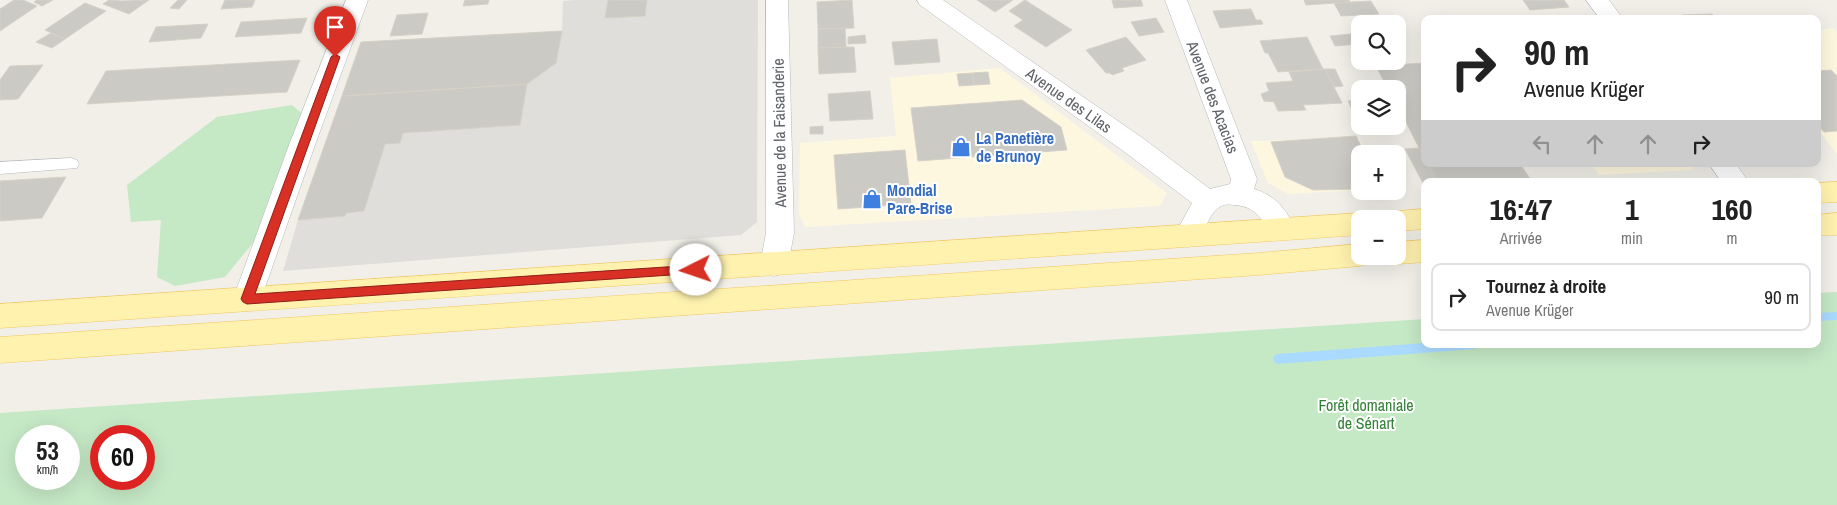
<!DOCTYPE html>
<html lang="fr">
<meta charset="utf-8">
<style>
:root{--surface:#fff;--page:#f2f2f2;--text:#222;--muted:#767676;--line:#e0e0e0}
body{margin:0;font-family:"Archivo Narrow",sans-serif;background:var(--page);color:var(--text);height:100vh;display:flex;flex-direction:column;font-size:19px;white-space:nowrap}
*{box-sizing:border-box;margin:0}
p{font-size:16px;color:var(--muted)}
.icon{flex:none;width:28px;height:28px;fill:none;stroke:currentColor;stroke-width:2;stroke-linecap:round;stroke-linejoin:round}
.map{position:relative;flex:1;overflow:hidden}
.side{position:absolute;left:1421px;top:178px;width:400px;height:170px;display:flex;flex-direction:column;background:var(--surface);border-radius:10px;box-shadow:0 5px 20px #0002}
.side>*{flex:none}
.hud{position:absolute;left:1421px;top:15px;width:400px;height:152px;border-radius:10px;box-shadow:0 5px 20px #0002;background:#fff;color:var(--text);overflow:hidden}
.tools{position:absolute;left:1351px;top:15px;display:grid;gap:10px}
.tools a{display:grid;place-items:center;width:55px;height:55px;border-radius:10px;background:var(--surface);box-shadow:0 5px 20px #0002;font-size:25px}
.speed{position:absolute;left:15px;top:425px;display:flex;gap:10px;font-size:25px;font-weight:700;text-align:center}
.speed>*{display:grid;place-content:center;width:65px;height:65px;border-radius:50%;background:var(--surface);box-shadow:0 5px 20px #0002;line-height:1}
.speed small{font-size:12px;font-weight:400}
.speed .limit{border:8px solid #d22;background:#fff;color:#111}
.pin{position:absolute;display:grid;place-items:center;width:42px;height:42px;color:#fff;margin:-51px -21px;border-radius:50% 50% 50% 0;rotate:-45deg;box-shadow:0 0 5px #0007}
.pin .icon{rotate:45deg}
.me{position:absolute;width:55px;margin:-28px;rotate:266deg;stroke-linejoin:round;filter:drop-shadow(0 0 4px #0008)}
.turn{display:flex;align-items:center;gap:18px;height:105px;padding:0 20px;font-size:22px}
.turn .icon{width:65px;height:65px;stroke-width:2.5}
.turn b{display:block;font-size:35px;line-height:42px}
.lanes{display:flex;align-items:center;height:48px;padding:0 20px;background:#0003;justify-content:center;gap:25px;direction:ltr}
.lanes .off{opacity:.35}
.eta{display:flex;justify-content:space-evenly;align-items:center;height:85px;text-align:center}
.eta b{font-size:30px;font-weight:700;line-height:35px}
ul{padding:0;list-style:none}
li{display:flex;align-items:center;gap:15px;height:68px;margin:0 10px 8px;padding:0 10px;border:2px solid var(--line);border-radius:10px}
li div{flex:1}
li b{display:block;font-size:19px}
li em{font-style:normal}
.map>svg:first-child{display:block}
.commercial{fill:#fef7e0}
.industrial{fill:#e0deda}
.green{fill:#c5e8c5;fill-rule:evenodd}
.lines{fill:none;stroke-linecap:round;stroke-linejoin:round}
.stream{fill:#aadaff;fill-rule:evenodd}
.building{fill:#cccac5;stroke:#d6d1c6}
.lane-casing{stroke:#b5b8bc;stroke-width:1}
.street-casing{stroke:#b5b8bc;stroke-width:1}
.primary-casing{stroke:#f2c960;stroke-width:1}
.lane{fill:#fff;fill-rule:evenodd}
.street{fill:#fff;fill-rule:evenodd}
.primary{fill:#fff2af;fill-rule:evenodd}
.route{fill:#d93025;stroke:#8d1f18}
.labels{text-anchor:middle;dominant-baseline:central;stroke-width:4;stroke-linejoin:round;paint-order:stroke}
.street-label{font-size:16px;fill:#5f6368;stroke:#fff}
.shop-label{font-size:16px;font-weight:bold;fill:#366cbe;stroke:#fff;text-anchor:start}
.park-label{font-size:16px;fill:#348238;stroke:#fff}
</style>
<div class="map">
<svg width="1837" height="505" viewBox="0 0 1837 505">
<rect width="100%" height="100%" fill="#f1efe8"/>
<path class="commercial" d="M 1833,28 L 1837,32 L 1837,154 L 1818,130 L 1818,30 Z
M 1000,68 L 1167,193 L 1160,206 L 805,227 L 799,214 L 800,143 L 896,136 L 890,78 Z
M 1359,138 L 1366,154 L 1360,154 L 1360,190 L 1288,194 L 1268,183 L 1251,141 Z
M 1591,164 L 1696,164 L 1691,170 L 1599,175 Z"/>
<path class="industrial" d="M 576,0 L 758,0 L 757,222 L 741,235 L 283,271 L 298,220 L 361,42 L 562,31 L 563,1 Z"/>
<path class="green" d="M 292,105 L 305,116 L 282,164 L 293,194 L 225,277 L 175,286 L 157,277 L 161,220 L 131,222 L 127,185 L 217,117 Z
M 1837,292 L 1837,505 L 0,505 L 0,413 L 1425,319 L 1425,344 L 1818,344 L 1818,293 ZM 26,436 L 69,436 L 69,479 L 26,479 ZM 101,436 L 144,436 L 144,479 L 101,479 Z"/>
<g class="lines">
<path class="stream" d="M 1837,312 L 1837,320 L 1818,321 L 1818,313 Z
M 1425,343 L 1480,344 L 1479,347 L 1475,349 L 1278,364 L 1274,362 L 1273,359 L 1274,356 L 1278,354 Z"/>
</g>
<path class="building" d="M 14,0 L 23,0 L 37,6 L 0,31 L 0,9 Z
M 37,0 L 53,0 L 42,6 L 34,2 Z
M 109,0 L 122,1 L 149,0 L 129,14 L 103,4 Z
M 178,0 L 187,0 L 179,9 L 170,8 Z
M 225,0 L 255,0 L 252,7 L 221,9 Z
M 465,0 L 489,0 L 488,4 L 463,6 Z
M 608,0 L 647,0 L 645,16 L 605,18 Z
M 852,0 L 854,28 L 818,29 L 817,2 Z
M 977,0 L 1013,0 L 995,12 Z
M 1025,0 L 1072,30 L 1046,47 L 1014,26 L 1023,20 L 1009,11 Z
M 1112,0 L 1141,0 L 1143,6 L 1114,8 Z
M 1304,0 L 1349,0 L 1350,2 L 1306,5 Z
M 1523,0 L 1564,0 L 1569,7 L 1530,10 Z
M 1371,1 L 1379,14 L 1341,16 L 1334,3 Z
M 85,3 L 106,11 L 65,39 L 45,30 Z
M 1251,9 L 1256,20 L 1261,20 L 1263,24 L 1220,28 L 1213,11 Z
M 428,13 L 422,34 L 390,36 L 397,15 Z
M 1712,14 L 1717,19 L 1685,19 L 1682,15 Z
M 307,18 L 301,33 L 235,37 L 241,22 Z
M 1156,18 L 1164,32 L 1139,36 L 1131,22 Z
M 208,24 L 201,38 L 149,42 L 156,27 Z
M 845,28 L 846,47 L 818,48 L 818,29 Z
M 562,31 L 556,63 L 527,84 L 342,96 L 361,42 Z
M 51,33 L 65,39 L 52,48 L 36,42 Z
M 1360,33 L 1360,44 L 1335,46 L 1330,36 Z
M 865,35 L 866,43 L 848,44 L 848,37 Z
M 1126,37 L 1146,60 L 1122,68 L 1124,71 L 1112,75 L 1110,73 L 1106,73 L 1086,50 Z
M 1307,37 L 1323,69 L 1278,72 L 1268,53 L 1265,53 L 1260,41 Z
M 937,39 L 940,62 L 895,65 L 892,42 Z
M 846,47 L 854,47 L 856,72 L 819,74 L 818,48 Z
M 300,60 L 287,92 L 87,104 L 106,71 Z
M 1425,63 L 1425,160 L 1398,106 L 1398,89 L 1388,89 L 1376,66 Z
M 43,65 L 18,99 L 0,100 L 0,80 L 10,66 Z
M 1323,69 L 1325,69 L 1342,103 L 1303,105 L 1306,110 L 1278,111 L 1274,102 L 1264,101 L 1261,94 L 1269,91 L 1266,83 L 1293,81 L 1289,72 Z
M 1325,69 L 1335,69 L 1343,86 L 1334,87 Z
M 1831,70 L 1837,76 L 1837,131 L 1824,132 L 1818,125 L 1818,71 Z
M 988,72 L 990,84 L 974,85 L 972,73 Z
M 972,73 L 974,85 L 959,86 L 957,74 Z
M 527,84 L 520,125 L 403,133 L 400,143 L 385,144 L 364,211 L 346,213 L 345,216 L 298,220 L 342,96 Z
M 870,91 L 873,119 L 830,121 L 828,94 Z
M 1022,100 L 1061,127 L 1067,150 L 918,161 L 911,108 Z
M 1360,100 L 1360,119 L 1358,114 L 1354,114 L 1348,101 Z
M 1398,106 L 1404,117 L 1406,123 L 1398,123 Z
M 823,126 L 823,134 L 810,134 L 810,127 Z
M 1356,136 L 1365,154 L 1360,154 L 1360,189 L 1313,190 L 1285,177 L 1271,142 Z
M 1419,148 L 1425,164 L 1427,164 L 1436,181 L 1425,181 L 1425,187 L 1405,149 Z
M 905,150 L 911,204 L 838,209 L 834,155 Z
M 1427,164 L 1520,164 L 1531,180 L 1436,181 Z
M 66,177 L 42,218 L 0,221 L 0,181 Z"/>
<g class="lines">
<defs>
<path id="lane" d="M 71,158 L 77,160 L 79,164 L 77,168 L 0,174 L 0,162 Z"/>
<path id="street" d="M 346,0 L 368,0 L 315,145 L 261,299 L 257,307 L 247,311 L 237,307 L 233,299 L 289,145 Z
M 766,0 L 788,0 L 794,233 L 788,265 L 784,273 L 774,276 L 764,273 L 760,265 L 766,233 Z
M 917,0 L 943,0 L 1144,139 L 1210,189 L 1230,184 L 1231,179 L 1165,0 L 1187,0 L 1257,179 L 1254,189 C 1276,196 1285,208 1295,228 L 1292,235 L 1282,239 L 1272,235 C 1263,220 1255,206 1235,205 C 1228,204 1222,204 1217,209 C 1208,217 1203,233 1198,244 L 1188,247 L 1178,244 L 1174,236 L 1192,203 L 1126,153 L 920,5 Z
M 1586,0 L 1609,0 L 1623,19 L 1600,19 Z
M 1709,164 L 1736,164 L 1748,181 L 1721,181 Z"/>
<path id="primary" d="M 1837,182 L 1837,202 L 1818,203 L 1818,183 Z
M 1425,209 L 1425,229 L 1398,231 L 1398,219 L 1386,219 L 1389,214 L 1398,211 Z
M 1360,213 L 1371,219 L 1360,219 L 1360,235 L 0,328 L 0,304 Z
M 1837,213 L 1837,235 L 1818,235 L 1818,215 Z
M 1425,240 L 1425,262 L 1398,264 L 1388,261 L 1386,256 L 1398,256 L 1398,242 Z
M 1360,244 L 1360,256 L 1373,256 L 1370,263 L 1360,266 L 1259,275 L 0,363 L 0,337 L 1259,253 Z"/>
</defs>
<use href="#lane" class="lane-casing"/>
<use href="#street" class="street-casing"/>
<use href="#primary" class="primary-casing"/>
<use href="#lane" class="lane"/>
<use href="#street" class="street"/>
<use href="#primary" class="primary"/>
</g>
<path class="route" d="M 335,54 L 340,57 L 255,294 L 696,265 L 700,267 L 702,270 L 700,273 L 247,304 L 243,302 L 241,299 L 331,57 Z"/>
<defs>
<symbol id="shop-bare" viewBox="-9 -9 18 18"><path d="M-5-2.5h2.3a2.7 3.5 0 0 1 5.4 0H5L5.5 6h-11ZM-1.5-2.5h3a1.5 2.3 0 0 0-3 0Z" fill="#3f7fe0" stroke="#fff" stroke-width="2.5" paint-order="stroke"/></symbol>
</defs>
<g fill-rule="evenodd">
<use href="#shop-bare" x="947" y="133" width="28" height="28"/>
<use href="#shop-bare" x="858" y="185" width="28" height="28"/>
</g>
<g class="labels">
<g class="street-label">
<text transform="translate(1213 97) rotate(69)">Avenue des Acacias</text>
<text transform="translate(1069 100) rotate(35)">Avenue des Lilas</text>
<text transform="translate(779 133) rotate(-91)">Avenue de la Faisanderie</text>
</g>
<g class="shop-label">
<text x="976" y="138">La Panetière<tspan x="976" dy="18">de Brunoy</tspan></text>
<text x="887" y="190">Mondial<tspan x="887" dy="18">Pare-Brise</tspan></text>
</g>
<g class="park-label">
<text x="1366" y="405">Forêt domaniale<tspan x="1366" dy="18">de Sénart</tspan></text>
</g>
</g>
</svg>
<div class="tools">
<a><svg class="icon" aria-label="search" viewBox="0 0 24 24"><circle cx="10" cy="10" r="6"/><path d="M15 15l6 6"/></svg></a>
<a><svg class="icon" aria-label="layers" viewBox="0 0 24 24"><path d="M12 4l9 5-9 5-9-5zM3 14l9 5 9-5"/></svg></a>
<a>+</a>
<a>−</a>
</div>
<div class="speed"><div>53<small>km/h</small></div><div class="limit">60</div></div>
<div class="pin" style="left:335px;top:57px;background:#d93025"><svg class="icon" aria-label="arrive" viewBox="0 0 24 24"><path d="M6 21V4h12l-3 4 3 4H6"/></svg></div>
<svg class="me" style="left:696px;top:270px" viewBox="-20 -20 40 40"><circle r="19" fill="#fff"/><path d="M0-13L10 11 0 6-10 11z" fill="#d93025"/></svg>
<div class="hud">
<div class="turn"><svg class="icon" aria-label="right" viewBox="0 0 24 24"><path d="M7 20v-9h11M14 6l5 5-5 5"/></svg><div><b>90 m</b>Avenue Krüger</div></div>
<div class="lanes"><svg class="icon off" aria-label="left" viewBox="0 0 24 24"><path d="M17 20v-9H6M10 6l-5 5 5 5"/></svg><svg class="icon off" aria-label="ahead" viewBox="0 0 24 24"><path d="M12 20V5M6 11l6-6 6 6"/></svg><svg class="icon off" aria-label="ahead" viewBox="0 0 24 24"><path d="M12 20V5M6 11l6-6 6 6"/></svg><svg class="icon" aria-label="right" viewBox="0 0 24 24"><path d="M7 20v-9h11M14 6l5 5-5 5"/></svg></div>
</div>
<section class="side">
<div class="eta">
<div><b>16:47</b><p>Arrivée</p></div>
<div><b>1</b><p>min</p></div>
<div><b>160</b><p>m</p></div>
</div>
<ul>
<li><svg class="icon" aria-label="right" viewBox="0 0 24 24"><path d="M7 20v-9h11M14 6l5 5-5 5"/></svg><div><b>Tournez à droite</b><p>Avenue Krüger</p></div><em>90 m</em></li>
</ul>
</section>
</div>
